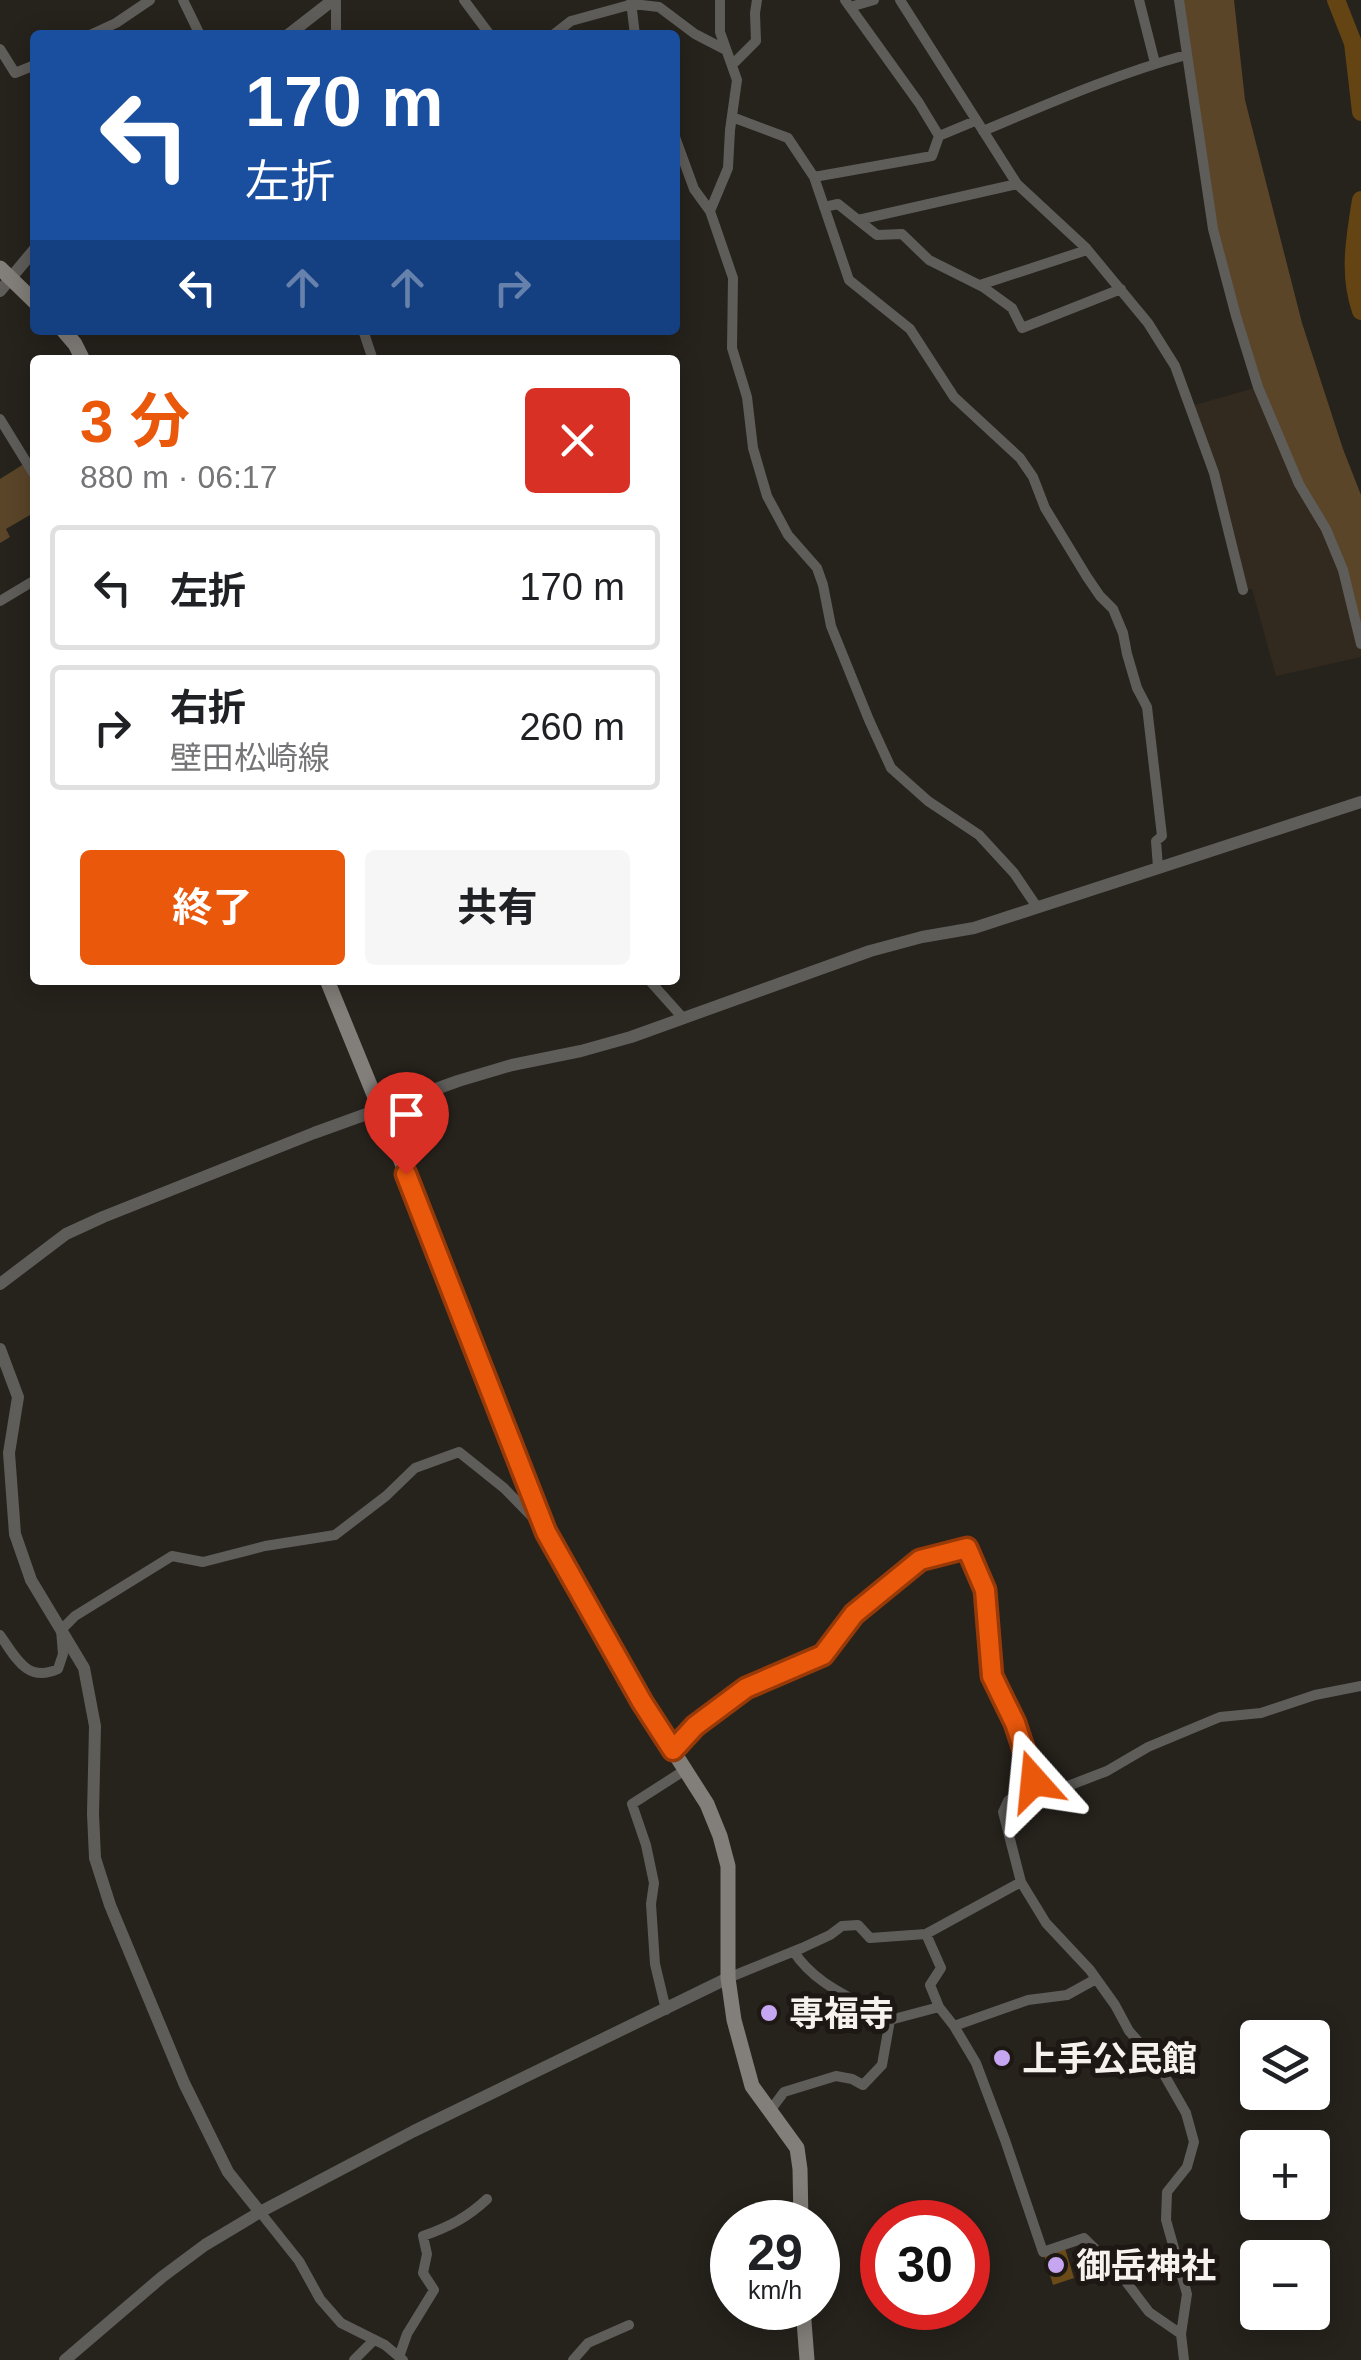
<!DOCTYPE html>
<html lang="ja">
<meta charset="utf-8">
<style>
:root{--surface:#fff;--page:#f6f6f6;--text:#202124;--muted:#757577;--line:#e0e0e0;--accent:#ea580c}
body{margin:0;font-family:Arial,"Noto Sans JP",sans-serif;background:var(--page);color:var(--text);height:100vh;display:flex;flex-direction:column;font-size:38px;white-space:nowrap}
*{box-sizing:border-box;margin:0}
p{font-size:32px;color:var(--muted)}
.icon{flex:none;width:55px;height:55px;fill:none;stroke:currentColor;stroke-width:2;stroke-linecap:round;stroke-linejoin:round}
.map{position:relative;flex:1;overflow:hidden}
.details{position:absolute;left:30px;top:355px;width:650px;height:630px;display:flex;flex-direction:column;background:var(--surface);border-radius:10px;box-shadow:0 5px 25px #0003}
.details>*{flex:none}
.banner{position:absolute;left:30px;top:30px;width:650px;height:305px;border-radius:10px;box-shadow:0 5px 25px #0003;background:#1a4fa0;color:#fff;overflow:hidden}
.fabs{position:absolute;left:1240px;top:2020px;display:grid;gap:20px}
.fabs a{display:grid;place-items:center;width:90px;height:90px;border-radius:10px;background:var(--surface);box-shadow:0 5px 25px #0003;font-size:50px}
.speed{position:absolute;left:710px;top:2200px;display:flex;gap:20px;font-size:50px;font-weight:700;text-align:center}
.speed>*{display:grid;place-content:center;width:130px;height:130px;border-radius:50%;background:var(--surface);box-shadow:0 5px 25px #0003;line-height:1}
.speed small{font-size:25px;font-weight:400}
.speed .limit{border:15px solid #d22;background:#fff;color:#111}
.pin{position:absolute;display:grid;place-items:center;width:85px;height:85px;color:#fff;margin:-102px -42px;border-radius:50% 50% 50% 0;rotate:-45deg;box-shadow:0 0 10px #0007}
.pin .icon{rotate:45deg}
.me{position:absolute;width:110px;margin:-55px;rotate:342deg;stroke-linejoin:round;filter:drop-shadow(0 0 8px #0008)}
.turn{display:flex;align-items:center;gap:35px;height:210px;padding:0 50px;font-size:45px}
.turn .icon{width:130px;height:130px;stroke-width:2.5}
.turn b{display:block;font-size:70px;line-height:85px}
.lanes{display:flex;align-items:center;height:95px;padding:0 50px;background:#0003;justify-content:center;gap:50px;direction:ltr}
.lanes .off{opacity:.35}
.round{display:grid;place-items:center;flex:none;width:105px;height:105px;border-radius:10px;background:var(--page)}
.head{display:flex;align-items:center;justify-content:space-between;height:170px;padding:0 50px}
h1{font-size:60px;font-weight:700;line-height:75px;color:var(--accent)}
.action{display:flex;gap:20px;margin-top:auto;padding:20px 50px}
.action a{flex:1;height:115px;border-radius:10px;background:var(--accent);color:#fff;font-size:40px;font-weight:700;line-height:115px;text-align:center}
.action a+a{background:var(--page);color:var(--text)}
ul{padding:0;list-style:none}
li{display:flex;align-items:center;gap:30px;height:125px;margin:0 20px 15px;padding:0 30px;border:5px solid var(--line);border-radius:10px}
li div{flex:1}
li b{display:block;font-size:38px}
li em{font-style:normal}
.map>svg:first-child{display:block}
.built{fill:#322a1f}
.green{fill:#5a4529}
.forest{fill:#6b4a1a}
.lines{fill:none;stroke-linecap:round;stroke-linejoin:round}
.river{stroke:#644413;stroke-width:18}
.minor{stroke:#5f5d5a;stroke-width:10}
.tertiary{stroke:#5f5d5a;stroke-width:12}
.secondary{stroke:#827e7a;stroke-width:15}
.route-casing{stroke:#983908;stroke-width:25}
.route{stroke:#ea580c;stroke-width:18}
.poi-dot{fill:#c6a6f0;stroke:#1d1813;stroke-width:4}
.labels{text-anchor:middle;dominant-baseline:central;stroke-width:10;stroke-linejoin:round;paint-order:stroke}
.poi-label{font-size:35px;font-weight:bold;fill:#f5f2ee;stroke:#1d1813;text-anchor:start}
</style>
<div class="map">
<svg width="1361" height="2360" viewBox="0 0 1361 2360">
<rect width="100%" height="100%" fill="#26221c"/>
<path class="built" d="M 1258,387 L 1326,529 L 1361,644 L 1361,657 L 1276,676 L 1252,589 L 1243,590 L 1191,406 Z"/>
<path class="green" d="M 1181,0 L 1234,0 L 1245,100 L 1302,323 L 1343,449 L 1361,495 L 1361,644 L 1343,570 L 1258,387 L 1213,229 Z
M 27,462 L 35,476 L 35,512 L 6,529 L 10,537 L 0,543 L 0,479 Z"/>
<path class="forest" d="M 1064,2245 L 1074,2278 L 1053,2285 L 1043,2252 Z"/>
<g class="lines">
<path class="river" d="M 1336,0 L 1353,43 L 1361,112
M 1361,200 C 1355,238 1348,274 1361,311"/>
<path class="minor" d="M 183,0 L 200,35
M 464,0 L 490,35
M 900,0 L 1017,184 L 1086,248 L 1148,323 L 1175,366 L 1214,473 L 1243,590
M 1139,0 L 1155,63
M 1179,0 L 1213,229 L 1236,316 L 1258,387 L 1299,484 L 1326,529 L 1343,570 L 1361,644
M 631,2 L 635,35
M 850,7 L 874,0
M 90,35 L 116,23 L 150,0
M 336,35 L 336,0
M 553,35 L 571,21 L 633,4 L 659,7 L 695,34 L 726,50
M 0,49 L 15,73 L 35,65
M 732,65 L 756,41 L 755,13 L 757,0
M 732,117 L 788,138 L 814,177 L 849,280 L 910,329 L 954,397 L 1020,458 L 1033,477 L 1045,508 L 1087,577 L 1100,596 L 1113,609 L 1123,633 L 1127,654 L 1137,688 L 1147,707 L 1162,836 L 1156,841 L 1158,867
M 983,131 C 1050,103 1116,74 1186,55
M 939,136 L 975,121
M 675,137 L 694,189 L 710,211 L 733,278 L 732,348 L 747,397 L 753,448 L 767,496 L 788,535 L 817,568 L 823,585 L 831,626 L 869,720 L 891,768 L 928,801 L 979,835 L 1014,873 L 1037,907
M 814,177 L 932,156 L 939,136 L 919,103 L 845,0
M 824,207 L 838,204 L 858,220 L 1017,184
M 710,211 L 728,168 L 730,130 L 737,80 L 720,32 L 720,0
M 858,220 L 877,235 L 902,234 L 929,260 L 983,287 L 1012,308 L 1022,328 L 1121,289
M 980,285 L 1087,250
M 363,330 L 373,360
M 0,419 L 35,476
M 0,601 L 35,580
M 649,980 L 683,1018
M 0,1635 C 16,1658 27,1683 58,1669 L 63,1654 L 61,1630 L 75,1616 L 172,1556 L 203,1562 L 265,1546 L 335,1535 L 386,1496 L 415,1468 L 459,1452 L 504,1488 L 541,1526
M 673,1750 L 695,1725 L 746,1688 L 823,1655 L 853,1615 L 920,1560 L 967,1548 L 985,1589 L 993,1676 L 1015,1723 L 1034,1781 L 1008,1801 L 1003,1812 L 1021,1882 L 1046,1923 L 1090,1970 L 1115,2005 L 1129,2031 L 1158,2064 L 1186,2113 L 1194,2142 L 1187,2167 L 1167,2192 L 1166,2220 L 1187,2294 L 1181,2334 L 1184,2360
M 1034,1781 L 1060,1789 L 1107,1771 L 1148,1747 L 1220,1717 L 1261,1713 L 1315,1695 L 1361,1686
M 926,1934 L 941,1968 L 930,1985 L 939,2007 L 954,2026 L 976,2063 L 1005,2140 L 1043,2252 L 1084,2238 L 1118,2271 L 1149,2312 L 1181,2334
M 794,1952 C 817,1987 855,1998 890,2020 L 939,2007
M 728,1978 L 802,1948 L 830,1935 L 842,1926 L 858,1925 L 870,1938 L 926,1934 L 1021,1882
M 666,2010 L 655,1964 L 651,1904 L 654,1883 L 646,1845 L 632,1804 L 685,1770
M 954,2026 L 1028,2000 L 1067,1995 L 1096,1979
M 769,2112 L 784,2092 L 836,2076 L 852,2079 L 863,2085 L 882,2065 L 890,2020
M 260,2212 L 299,2261 L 320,2299 L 341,2323 L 385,2345 L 403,2360
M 399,2357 L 407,2334 L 434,2290 L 423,2273 L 427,2254 L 423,2236 C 449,2227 468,2217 487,2199
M 354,2360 L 374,2340
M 573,2360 L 588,2343 L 629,2325"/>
<path class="tertiary" d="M 288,35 L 333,0
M 0,291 L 35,249
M 0,1284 L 66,1234 L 103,1217 L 314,1133 L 458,1081 L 512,1065 L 581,1051 L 631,1037 L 870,951 L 922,937 L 974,928 L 1361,802
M 0,1349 L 18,1397 L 9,1453 L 15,1534 L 31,1580 L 84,1668 L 95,1726 L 93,1814 L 95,1858 L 110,1905 L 184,2083 L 228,2172 L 260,2212
M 65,2360 L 162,2277 L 205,2245 L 260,2212 L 414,2131 L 728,1978"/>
<path class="secondary" d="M 0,268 L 35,302
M 63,330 L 75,344 L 83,360
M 327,980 L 444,1266 L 480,1364 L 546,1532 L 642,1702 L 707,1804 L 720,1836 L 728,1866 L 728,1978 L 734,2020 L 752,2086 L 797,2148 L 800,2169 L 801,2222
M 803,2308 L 807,2360"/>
</g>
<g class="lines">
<defs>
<path id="route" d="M 406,1174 L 546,1532 L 642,1702 L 673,1750 L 695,1726 L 746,1688 L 823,1655 L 854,1614 L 920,1560 L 967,1548 L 985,1590 L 992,1676 L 1015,1723 L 1034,1781"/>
</defs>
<use href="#route" class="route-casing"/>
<use href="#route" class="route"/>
</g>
<g class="poi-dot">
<circle cx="769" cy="2013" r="10"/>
<circle cx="1002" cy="2058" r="10"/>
<circle cx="1056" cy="2265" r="10"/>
</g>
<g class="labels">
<g class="poi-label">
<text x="789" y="2013">専福寺</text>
<text x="1022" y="2058">上手公民館</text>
<text x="1076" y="2265">御岳神社</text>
</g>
</g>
</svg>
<div class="fabs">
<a><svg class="icon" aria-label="layers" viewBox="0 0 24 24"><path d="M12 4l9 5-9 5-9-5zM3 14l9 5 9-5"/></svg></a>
<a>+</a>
<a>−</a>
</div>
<div class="speed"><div>29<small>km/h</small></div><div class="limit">30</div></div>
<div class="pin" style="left:406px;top:1174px;background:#d93025"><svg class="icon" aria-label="arrive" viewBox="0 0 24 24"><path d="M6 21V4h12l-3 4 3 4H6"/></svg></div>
<svg class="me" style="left:1034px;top:1781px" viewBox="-20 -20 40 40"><path d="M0-17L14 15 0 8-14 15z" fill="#ea580c" stroke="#fff" stroke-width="4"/></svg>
<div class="banner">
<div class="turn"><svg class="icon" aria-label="left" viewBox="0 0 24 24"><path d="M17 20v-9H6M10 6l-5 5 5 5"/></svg><div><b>170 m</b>左折</div></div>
<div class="lanes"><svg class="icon" aria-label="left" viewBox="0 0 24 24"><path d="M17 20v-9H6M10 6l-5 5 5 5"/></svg><svg class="icon off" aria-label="ahead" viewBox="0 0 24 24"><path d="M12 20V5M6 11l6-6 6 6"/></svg><svg class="icon off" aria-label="ahead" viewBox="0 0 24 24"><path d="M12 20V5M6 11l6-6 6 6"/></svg><svg class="icon off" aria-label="right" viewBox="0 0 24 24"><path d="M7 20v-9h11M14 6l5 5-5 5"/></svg></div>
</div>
<section class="details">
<div class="head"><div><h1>3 分</h1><p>880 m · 06:17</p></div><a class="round" style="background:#d93025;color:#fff"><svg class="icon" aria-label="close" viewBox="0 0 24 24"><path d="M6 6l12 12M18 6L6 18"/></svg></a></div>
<ul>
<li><svg class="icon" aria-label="left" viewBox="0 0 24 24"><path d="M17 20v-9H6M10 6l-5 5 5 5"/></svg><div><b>左折</b></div><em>170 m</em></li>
<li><svg class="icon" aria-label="right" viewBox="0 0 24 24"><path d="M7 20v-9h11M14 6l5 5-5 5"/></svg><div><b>右折</b><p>壁田松崎線</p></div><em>260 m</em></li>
</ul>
<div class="action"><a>終了</a><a>共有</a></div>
</section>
</div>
